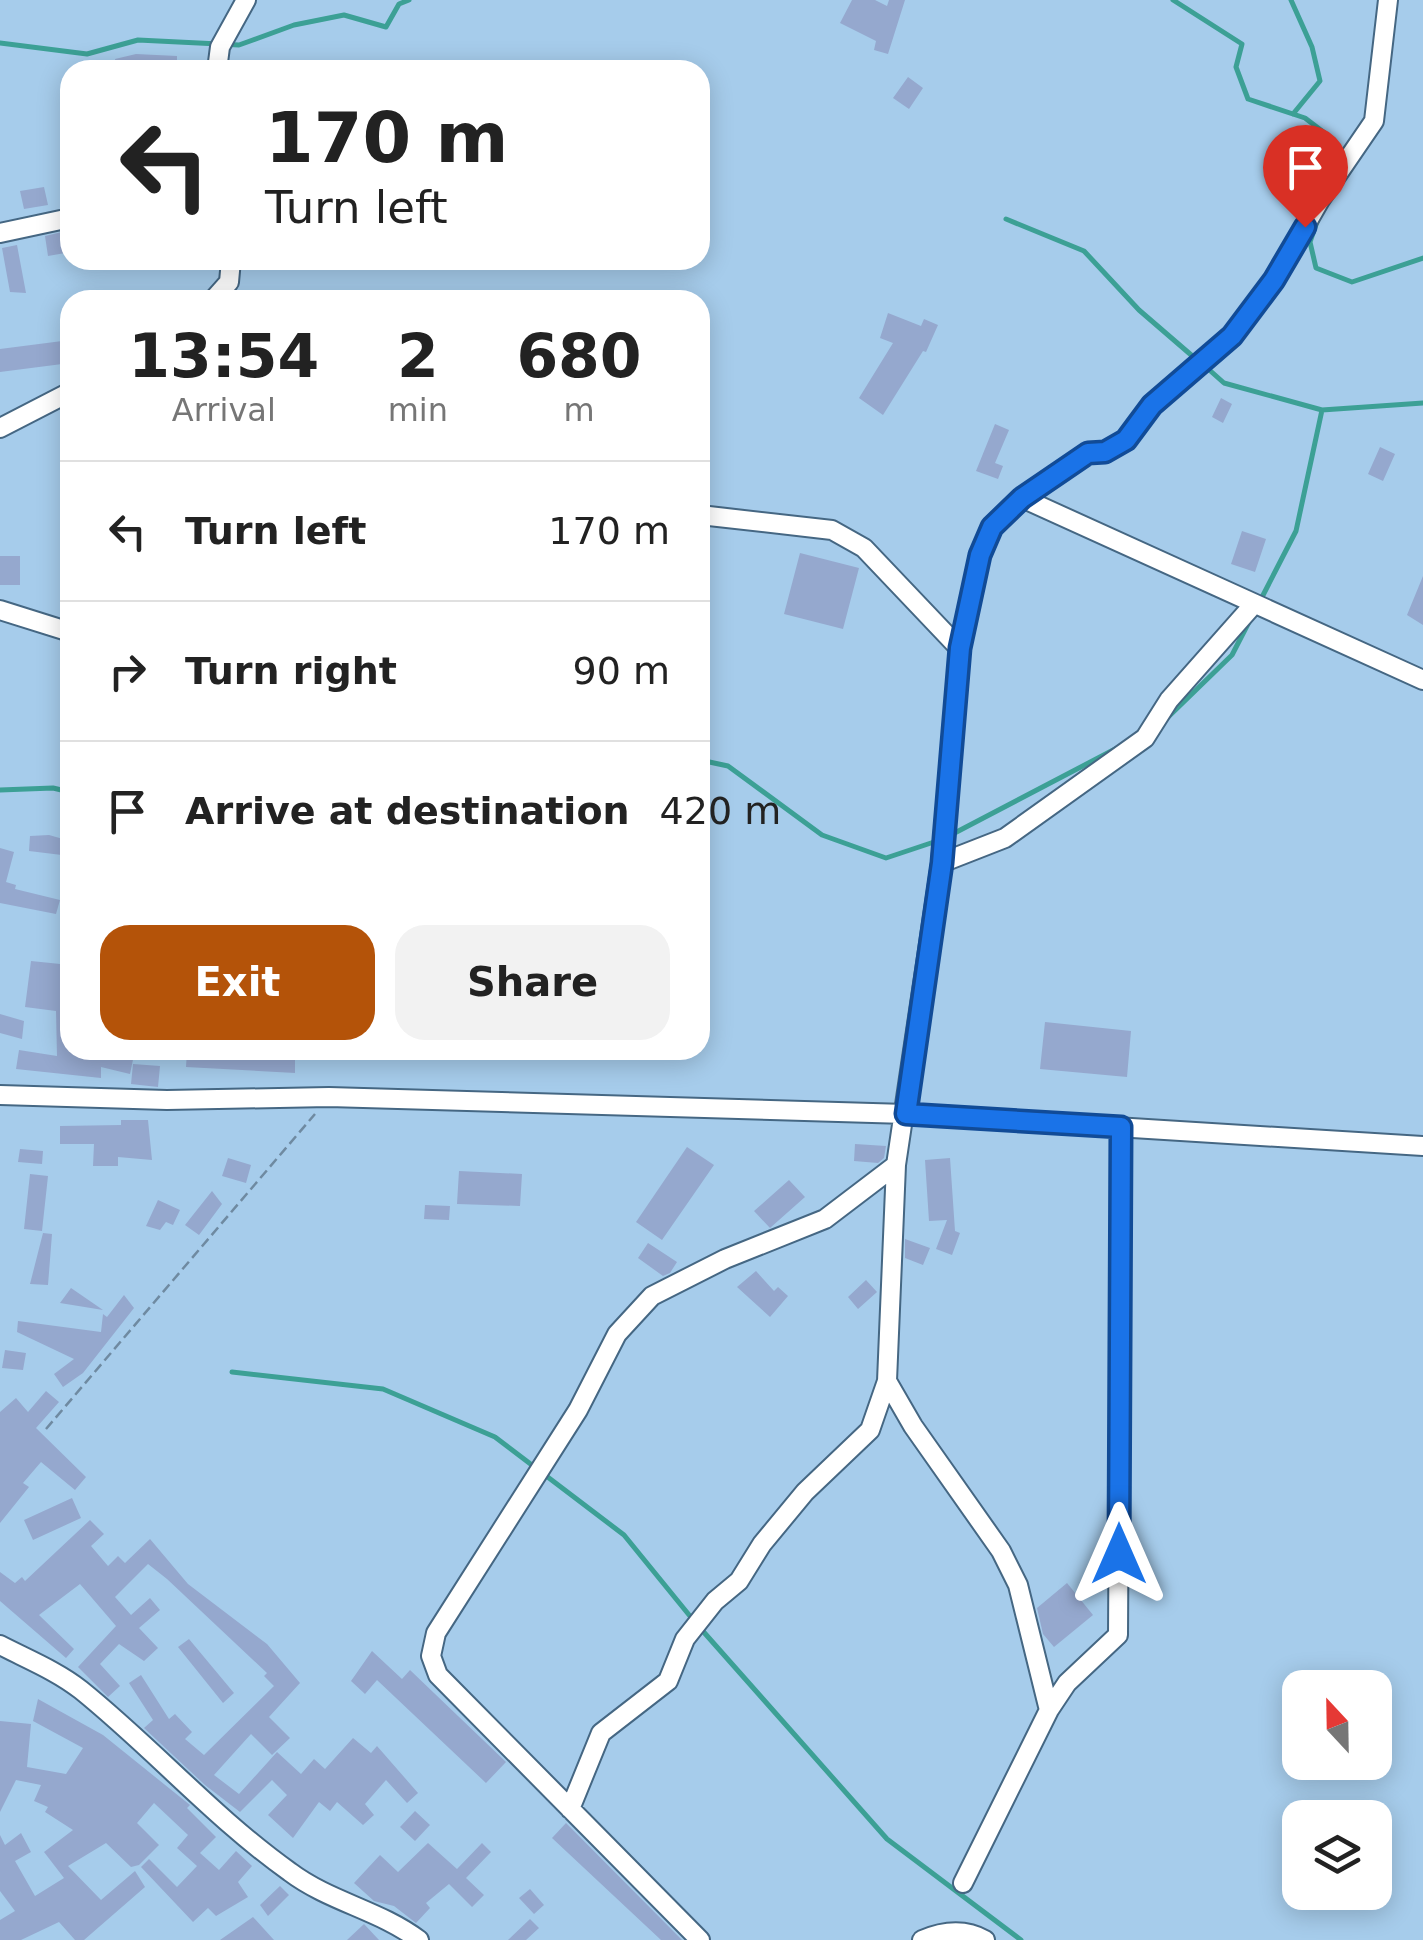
<!DOCTYPE html>
<style>
:root{--surface:#fff;--page:#f2f2f2;--text:#222;--muted:#767676;--line:#e0e0e0;--accent:#b45309}
body{margin:0;font-family:"DejaVu Sans",sans-serif;background:var(--page);color:var(--text);height:100vh;display:flex;flex-direction:column;font-size:38px;white-space:nowrap}
*{box-sizing:border-box;margin:0}
p{font-size:32px;color:var(--muted)}
.icon{flex:none;width:55px;height:55px;fill:none;stroke:currentColor;stroke-width:2;stroke-linecap:round;stroke-linejoin:round}
.map{position:relative;flex:1;overflow:hidden}
.sheet{position:absolute;left:60px;top:290px;width:650px;height:770px;display:flex;flex-direction:column;background:var(--surface);border-radius:30px;box-shadow:0 5px 25px #0003}
.sheet>*{flex:none}
.top-card{position:absolute;left:60px;top:60px;width:650px;height:210px;border-radius:30px;box-shadow:0 5px 25px #0003;background:#fff;color:var(--text);overflow:hidden}
.needle{width:65px;rotate:338deg}
.fabs{position:absolute;left:1282px;top:1670px;display:grid;gap:20px}
.fabs a{display:grid;place-items:center;width:110px;height:110px;border-radius:20px;background:var(--surface);box-shadow:0 5px 25px #0003;font-size:50px}
.pin{position:absolute;display:grid;place-items:center;width:85px;height:85px;color:#fff;margin:-102px -42px;border-radius:50% 50% 50% 0;rotate:-45deg;box-shadow:0 0 10px #0007}
.pin .icon{rotate:45deg}
.me{position:absolute;width:110px;margin:-55px;rotate:0deg;stroke-linejoin:round;filter:drop-shadow(0 0 8px #0008)}
.turn{display:flex;align-items:center;gap:35px;height:210px;padding:0 40px;font-size:45px}
.turn .icon{width:130px;height:130px;stroke-width:2.5}
.turn b{display:block;font-size:70px;line-height:85px}
.eta{display:flex;justify-content:space-evenly;align-items:center;height:170px;text-align:center}
.eta b{font-size:60px;font-weight:800;line-height:70px}
.action{display:flex;gap:20px;margin-top:auto;padding:20px 40px}
.action a{flex:1;height:115px;border-radius:30px;background:var(--accent);color:#fff;font-size:40px;font-weight:800;line-height:115px;text-align:center}
.action a+a{background:var(--page);color:var(--text)}
ul{padding:0;list-style:none}
li{display:flex;align-items:center;gap:30px;height:140px;padding:0 40px;border-top:2px solid var(--line)}
li div{flex:1}
li b{display:block;font-size:38px}
li em{font-style:normal}
.map>svg:first-child{display:block}
.lines{fill:none;stroke-linecap:round;stroke-linejoin:round}
.stream{stroke:#3ca095;stroke-width:5}
.building{fill:#95a8ce}
.minor-casing{stroke:#456783;stroke-width:22}
.path{stroke:#6f8aa1;stroke-width:2.5;stroke-dasharray:10 5;stroke-linecap:butt}
.minor{stroke:#fff;stroke-width:18}
.route-casing{stroke:#114b97;stroke-width:25}
.route{stroke:#1a73e8;stroke-width:18}
</style>
<div class="map">
<svg width="1423" height="1940" viewBox="0 0 1423 1940">
<rect width="100%" height="100%" fill="#a6cceb"/>
<g class="lines">
<path class="stream" d="M 1173,0 L 1242,44 L 1236,67 L 1248,99 L 1305,118 L 1326,134 L 1327,180
M 1291,0 L 1312,47 L 1320,81 L 1293,114
M 0,43 L 87,54 L 138,40 L 239,45 L 294,25 L 344,15 L 386,27 L 399,4 L 409,0
M 1006,219 L 1084,251 L 1139,310 L 1197,360
M 1318,219 L 1310,242 L 1316,268 L 1352,282 L 1423,258
M 1206,367 L 1224,383 L 1322,410 L 1423,403
M 1259,603 L 1296,531 L 1322,410
M 1163,722 L 1232,655 L 1249,622
M 700,760 L 728,766 L 822,835 L 886,858 L 937,841
M 0,790 L 53,788 L 70,792
M 947,837 L 1119,747
M 232,1372 L 383,1389 L 495,1437 L 624,1535 L 694,1621
M 701,1629 L 887,1839 L 1021,1940"/>
</g>
<path class="building" d="M 852,0 L 875,0 L 887,6 L 889,0 L 905,0 L 888,54 L 874,50 L 876,41 L 840,23 Z
M 136,54 L 177,56 L 177,70 L 117,70 L 115,59 Z
M 908,77 L 923,88 L 909,109 L 893,98 Z
M 44,187 L 48,205 L 24,209 L 20,191 Z
M 62,232 L 65,253 L 48,256 L 45,236 Z
M 17,245 L 26,293 L 10,292 L 2,248 Z
M 888,313 L 921,326 L 924,319 L 938,325 L 926,352 L 923,351 L 883,415 L 859,398 L 893,343 L 880,338 Z
M 70,340 L 70,363 L 0,372 L 0,349 Z
M 1221,398 L 1232,404 L 1223,423 L 1212,417 Z
M 995,424 L 1009,430 L 995,463 L 1003,466 L 998,479 L 976,471 Z
M 1380,447 L 1395,454 L 1383,481 L 1368,474 Z
M 1242,531 L 1266,539 L 1255,572 L 1231,564 Z
M 800,553 L 859,568 L 843,629 L 784,614 Z
M 0,556 L 20,556 L 20,585 L 0,585 Z
M 1423,576 L 1423,625 L 1407,615 Z
M 49,835 L 70,841 L 70,856 L 29,851 L 30,836 Z
M 0,848 L 14,852 L 6,882 L 16,885 L 15,889 L 60,900 L 56,914 L 0,903 Z
M 31,961 L 70,965 L 70,1050 L 135,1050 L 130,1074 L 101,1067 L 101,1078 L 16,1069 L 19,1050 L 57,1056 L 56,1011 L 25,1007 Z
M 0,1014 L 24,1021 L 22,1039 L 0,1033 Z
M 1045,1022 L 1131,1031 L 1127,1077 L 1040,1069 Z
M 233,1050 L 266,1054 L 266,1050 L 295,1050 L 295,1073 L 186,1067 L 187,1051 Z
M 133,1064 L 160,1066 L 158,1087 L 131,1084 Z
M 121,1120 L 148,1120 L 152,1160 L 118,1157 L 118,1166 L 93,1166 L 94,1144 L 60,1144 L 60,1126 L 121,1125 Z
M 855,1144 L 886,1146 L 884,1158 L 878,1163 L 854,1161 Z
M 687,1147 L 714,1165 L 662,1240 L 636,1222 Z
M 20,1149 L 43,1151 L 42,1164 L 18,1162 Z
M 228,1158 L 251,1165 L 246,1183 L 222,1176 Z
M 950,1158 L 955,1231 L 960,1233 L 952,1255 L 936,1249 L 947,1220 L 929,1221 L 925,1160 Z
M 459,1171 L 522,1174 L 520,1206 L 457,1204 Z
M 30,1174 L 48,1176 L 42,1231 L 24,1229 Z
M 789,1180 L 805,1197 L 770,1228 L 754,1211 Z
M 212,1191 L 222,1204 L 199,1235 L 185,1225 Z
M 158,1200 L 180,1210 L 173,1225 L 166,1222 L 160,1230 L 146,1226 Z
M 425,1205 L 450,1206 L 449,1220 L 424,1219 Z
M 43,1233 L 52,1234 L 48,1285 L 30,1284 Z
M 905,1239 L 930,1248 L 923,1265 L 905,1258 Z
M 648,1243 L 677,1262 L 670,1273 L 663,1276 L 638,1258 Z
M 756,1271 L 774,1291 L 778,1287 L 788,1296 L 770,1317 L 737,1287 Z
M 866,1280 L 877,1292 L 858,1309 L 848,1297 Z
M 71,1288 L 103,1310 L 60,1303 Z
M 124,1295 L 134,1308 L 83,1373 L 63,1387 L 54,1374 L 74,1359 L 17,1332 L 18,1321 L 101,1332 L 103,1314 L 107,1317 Z
M 5,1350 L 26,1353 L 23,1370 L 2,1368 Z
M 46,1391 L 59,1402 L 36,1428 L 86,1477 L 75,1490 L 41,1462 L 23,1483 L 29,1487 L 0,1523 L 0,1412 L 16,1398 L 28,1412 Z
M 72,1498 L 81,1518 L 33,1540 L 24,1520 Z
M 90,1520 L 104,1534 L 91,1546 L 108,1566 L 118,1556 L 125,1563 L 150,1539 L 188,1584 L 267,1644 L 300,1683 L 269,1717 L 290,1738 L 272,1755 L 251,1734 L 214,1775 L 239,1794 L 277,1752 L 301,1774 L 314,1759 L 325,1769 L 353,1738 L 371,1753 L 377,1746 L 418,1793 L 407,1803 L 386,1780 L 365,1804 L 374,1815 L 363,1825 L 337,1802 L 330,1811 L 319,1802 L 293,1838 L 268,1815 L 287,1795 L 272,1780 L 240,1812 L 205,1785 L 144,1728 L 153,1720 L 129,1683 L 141,1675 L 169,1719 L 175,1714 L 192,1732 L 185,1739 L 204,1755 L 274,1686 L 264,1676 L 267,1673 L 167,1579 L 148,1564 L 115,1597 L 131,1615 L 150,1598 L 160,1610 L 139,1628 L 158,1648 L 144,1661 L 119,1644 L 100,1664 L 120,1686 L 108,1697 L 78,1667 L 116,1626 L 80,1584 L 39,1615 L 74,1649 L 66,1658 L 0,1601 L 0,1572 L 15,1583 L 22,1577 L 25,1581 Z
M 1067,1583 L 1093,1615 L 1054,1647 L 1043,1634 L 1037,1608 Z
M 189,1639 L 234,1693 L 223,1703 L 178,1647 Z
M 372,1651 L 402,1679 L 410,1670 L 506,1762 L 486,1783 L 377,1680 L 365,1694 L 351,1681 Z
M 38,1699 L 103,1735 L 190,1805 L 187,1808 L 216,1837 L 200,1853 L 219,1870 L 236,1851 L 252,1866 L 238,1882 L 248,1897 L 216,1916 L 208,1908 L 193,1922 L 141,1867 L 149,1859 L 177,1887 L 197,1866 L 177,1848 L 188,1835 L 154,1803 L 137,1823 L 159,1845 L 139,1865 L 131,1867 L 106,1843 L 68,1866 L 101,1900 L 135,1871 L 145,1887 L 84,1940 L 75,1940 L 59,1922 L 21,1940 L 0,1940 L 0,1920 L 15,1911 L 0,1891 L 0,1835 L 5,1845 L 21,1833 L 31,1852 L 15,1861 L 35,1896 L 64,1878 L 44,1852 L 73,1830 L 45,1812 L 48,1807 L 34,1801 L 41,1785 L 16,1780 L 0,1812 L 0,1721 L 31,1724 L 27,1767 L 66,1774 L 83,1748 L 33,1721 Z
M 415,1811 L 430,1825 L 415,1841 L 400,1827 Z
M 566,1823 L 682,1940 L 661,1940 L 552,1838 Z
M 428,1843 L 457,1869 L 482,1843 L 491,1852 L 466,1878 L 484,1895 L 472,1907 L 449,1884 L 426,1903 L 430,1908 L 416,1923 L 394,1906 L 374,1901 L 354,1883 L 380,1855 L 398,1872 Z
M 280,1886 L 289,1895 L 268,1916 L 260,1905 Z
M 530,1889 L 544,1905 L 534,1914 L 519,1898 Z
M 253,1917 L 274,1940 L 220,1940 Z
M 530,1919 L 539,1928 L 526,1940 L 508,1940 Z
M 364,1924 L 379,1940 L 347,1940 Z"/>
<g class="lines">
<defs>
<path id="minor" d="M 217,70 L 220,47 L 246,0
M 0,233 L 70,218
M 213,300 L 229,282 L 231,260
M 0,428 L 70,392
M 1022,498 L 1423,680
M 700,515 L 832,530 L 864,548 L 960,649 L 941,863 L 896,1165 L 887,1381 L 913,1426 L 1001,1551 L 1018,1585 L 1049,1710
M 0,610 L 70,632
M 960,649 L 980,555 L 993,527 L 1022,498 L 1089,453 L 1105,452 L 1126,440 L 1153,405 L 1233,336 L 1274,280 L 1320,200 L 1374,121 L 1388,0
M 941,863 L 1005,838 L 1145,738 L 1169,700 L 1254,604
M 0,1095 L 167,1100 L 329,1097 L 906,1114 L 1423,1146
M 0,1645 C 27,1659 57,1671 81,1690 C 153,1748 214,1818 290,1872 C 330,1902 379,1910 419,1940
M 570,1809 L 601,1733 L 668,1681 L 685,1639 L 715,1601 L 739,1581 L 762,1544 L 805,1492 L 870,1430 L 887,1381
M 963,1883 L 1049,1710 L 1067,1683 L 1118,1635 L 1121,1127
M 700,1940 L 438,1675 L 431,1656 L 436,1633 L 578,1410 L 617,1334 L 652,1296 L 725,1259 L 825,1219 L 896,1165
M 922,1940 C 943,1931 964,1928 985,1940"/>
</defs>
<use href="#minor" class="minor-casing"/>
<path class="path" d="M 46,1429 L 315,1114"/>
<use href="#minor" class="minor"/>
</g>
<g class="lines">
<defs>
<path id="route" d="M 1119,1554 L 1121,1127 L 906,1114 L 942,863 L 960,648 L 980,555 L 992,527 L 1022,498 L 1088,453 L 1105,452 L 1126,440 L 1152,405 L 1232,336 L 1274,280 L 1305,227"/>
</defs>
<use href="#route" class="route-casing"/>
<use href="#route" class="route"/>
</g>
</svg>
<div class="fabs">
<a><svg class="needle" viewBox="-14 -14 28 28"><path d="M0-13l5 13h-10z" fill="#e53935"/><path d="M0 13l5-13h-10z" fill="#767676"/></svg></a>
<a><svg class="icon" aria-label="layers" viewBox="0 0 24 24"><path d="M12 4l9 5-9 5-9-5zM3 14l9 5 9-5"/></svg></a>
</div>
<div class="pin" style="left:1305px;top:227px;background:#d93025"><svg class="icon" aria-label="arrive" viewBox="0 0 24 24"><path d="M6 21V4h12l-3 4 3 4H6"/></svg></div>
<svg class="me" style="left:1119px;top:1554px" viewBox="-20 -20 40 40"><path d="M0-17L14 15 0 8-14 15z" fill="#1a73e8" stroke="#fff" stroke-width="4"/></svg>
<div class="top-card">
<div class="turn"><svg class="icon" aria-label="left" viewBox="0 0 24 24"><path d="M17 20v-9H6M10 6l-5 5 5 5"/></svg><div><b>170 m</b>Turn left</div></div>
</div>
<section class="sheet">
<div class="eta">
<div><b>13:54</b><p>Arrival</p></div>
<div><b>2</b><p>min</p></div>
<div><b>680</b><p>m</p></div>
</div>
<ul>
<li><svg class="icon" aria-label="left" viewBox="0 0 24 24"><path d="M17 20v-9H6M10 6l-5 5 5 5"/></svg><div><b>Turn left</b></div><em>170 m</em></li>
<li><svg class="icon" aria-label="right" viewBox="0 0 24 24"><path d="M7 20v-9h11M14 6l5 5-5 5"/></svg><div><b>Turn right</b></div><em>90 m</em></li>
<li><svg class="icon" aria-label="arrive" viewBox="0 0 24 24"><path d="M6 21V4h12l-3 4 3 4H6"/></svg><div><b>Arrive at destination</b></div><em>420 m</em></li>
</ul>
<div class="action"><a>Exit</a><a>Share</a></div>
</section>
</div>
